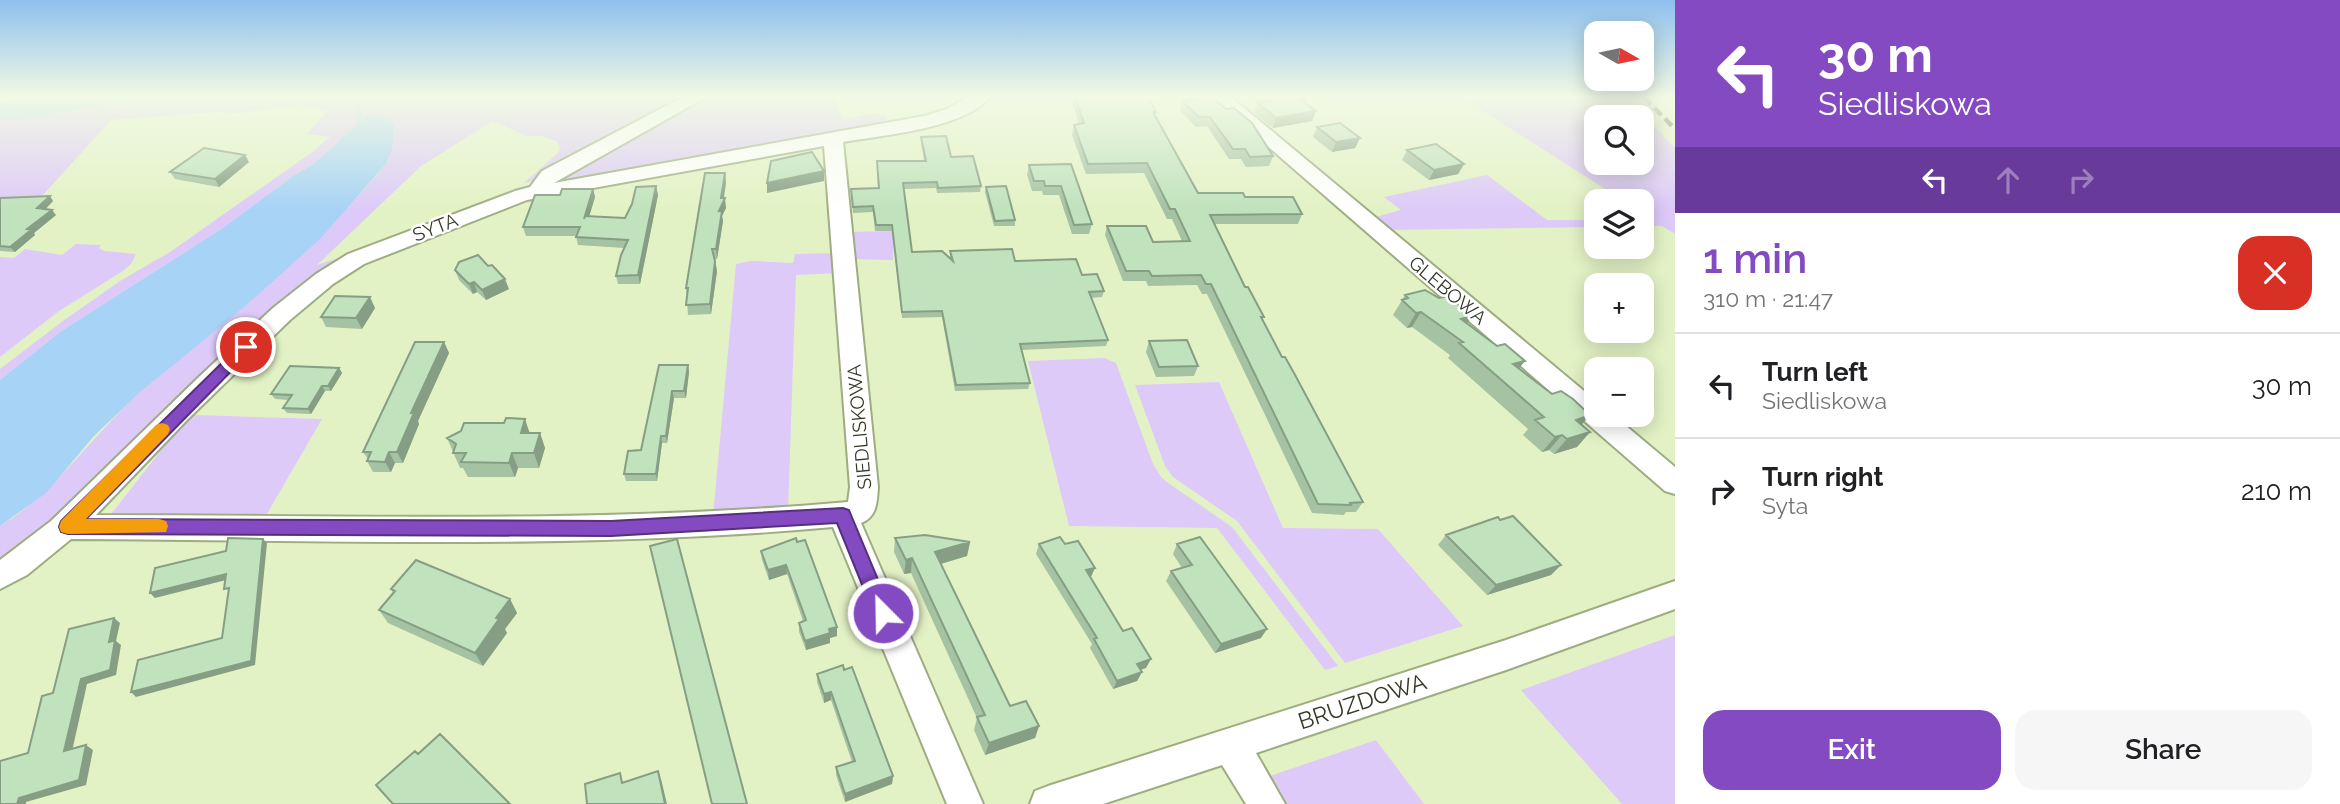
<!DOCTYPE html>
<meta charset="utf-8">
<style>
:root{--surface:#fff;--page:#f6f6f6;--text:#202124;--muted:#757577;--line:#e0e0e0;--accent:#834ac1}
body{margin:0;font-family:Raleway,sans-serif;background:var(--page);color:var(--text);height:100vh;display:flex;flex-direction:column;font-size:26px;white-space:nowrap}
*{box-sizing:border-box;margin:0}
p{font-size:23px;color:var(--muted)}
.icon{flex:none;width:38px;height:38px;fill:none;stroke:currentColor;stroke-width:2;stroke-linecap:round;stroke-linejoin:round}
.map{position:relative;flex:1;overflow:hidden}
.drawer{display:flex;flex-direction:column;background:var(--surface);width:665px}
.drawer>*{flex:none}
.banner{background:#834ac1;color:#fff;overflow:hidden}
.needle{width:46px;rotate:99deg}
.fabs{position:absolute;left:1584px;top:21px;display:grid;gap:14px}
.fabs a{display:grid;place-items:center;width:70px;height:70px;border-radius:14px;background:var(--surface);box-shadow:0 4px 18px #0003;font-size:35px}
.pin{position:absolute;display:grid;place-items:center;width:60px;height:60px;color:#fff;margin:-30px;border:4px solid #fff;border-radius:50%;box-shadow:0 2px 7px #0007}
.me{position:absolute;width:77px;margin:-38px;rotate:337deg;stroke-linejoin:round;filter:drop-shadow(0 0 5px #0008)}
.turn{display:flex;align-items:center;gap:24px;height:147px;padding:0 28px;font-size:32px}
.turn .icon{width:91px;height:91px;stroke-width:2.5}
.turn b{display:block;font-size:49px;line-height:60px}
.lanes{display:flex;align-items:center;height:66px;padding:0 28px;background:#0003;justify-content:center;gap:35px;direction:ltr}
.lanes .off{opacity:.35}
.round{display:grid;place-items:center;flex:none;width:74px;height:74px;border-radius:21px;background:var(--page)}
.headline{display:flex;align-items:center;justify-content:space-between;height:119px;padding:0 28px}
h1{font-size:42px;font-weight:600;line-height:52px;color:var(--accent)}
.primary-button{display:flex;gap:14px;margin-top:auto;padding:14px 28px}
.primary-button a{flex:1;height:80px;border-radius:21px;background:var(--accent);color:#fff;font-size:28px;font-weight:600;line-height:80px;text-align:center}
.primary-button a+a{background:var(--page);color:var(--text)}
ul{padding:0;list-style:none}
li{display:flex;align-items:center;gap:21px;height:105px;padding:0 28px;border-top:2px solid var(--line)}
li div{flex:1}
li b{display:block;font-size:26px}
li em{font-style:normal}
main{display:flex;flex:1;min-height:0}
.map>svg:first-child{display:block}
.green{fill:#ddcaf9;fill-rule:evenodd}
.water{fill:#a7d3f6}
.lines{fill:none;stroke-linecap:round;stroke-linejoin:round}
.stream{stroke:#a7d3f6;stroke-width:4.5}
.minor-casing{stroke:#9eac81;stroke-width:4}
.minor{fill:#fff;fill-rule:evenodd}
.rail{stroke:#49503b;stroke-width:4.5;stroke-dasharray:10 5;stroke-linecap:butt}
.wall{fill:#a5c2a2}
.shaded-wall{fill:#869e84}
.building{fill:#c0e2bc;stroke:#869e84;stroke-width:2}
.route{fill:#834ac1;stroke:#55307d;stroke-width:2}
.slow{fill:#f59e0b}
.labels{text-anchor:middle;dominant-baseline:central;stroke-width:5;stroke-linejoin:round;paint-order:stroke}
.street-label{font-size:19px;fill:#333927;stroke:#fff}
.near-street-label{font-size:23px;fill:#333927;stroke:#fff}
</style>
<main>
<div class="map">
<svg width="1675" height="804" viewBox="0 0 1675 804">
<rect width="100%" height="100%" fill="#e3f2c5"/>
<path class="green" d="M 188,97 L 692,97 L 533,181 L 524,183 L 557,154 L 560,150 L 558,142 L 543,136 L 526,136 L 493,121 L 421,166 L 317,265 L 344,256 L 313,279 L 56,524 L 0,564 L 0,526 C 55,493 91,437 138,394 C 221,318 314,252 385,165 L 367,116 L 312,165 L 293,176 L 223,228 L 60,332 L 0,380 L 0,369 L 63,321 L 120,281 L 170,252 L 311,153 L 330,137 L 307,134 L 328,110 L 299,106 L 227,114 L 227,111 L 111,120 L 33,206 L 0,201 L 0,120 L 22,119 L 141,99 Z
M 705,97 L 743,97 L 744,100 L 758,97 L 834,97 L 843,120 L 876,113 L 887,117 L 886,122 L 559,181 L 555,179 Z
M 1461,97 L 1626,97 L 1675,148 L 1675,234 L 1662,226 L 1642,226 L 1642,220 L 1651,219 L 1642,212 L 1642,201 L 1624,201 ZM 1596,117 L 1642,117 L 1642,163 L 1596,163 Z
M 1487,175 L 1547,220 L 1596,220 L 1596,227 L 1386,230 L 1372,218 L 1401,210 L 1384,197 Z
M 894,231 L 893,260 L 851,259 L 848,232 Z
M 76,244 L 101,245 L 99,248 L 104,251 L 136,254 L 131,264 L 123,271 L 59,311 L 0,357 L 0,257 L 14,258 L 25,249 L 62,255 Z
M 837,253 L 839,273 L 796,275 L 788,512 L 713,516 L 736,264 L 751,261 L 793,263 L 795,254 Z
M 1104,358 L 1116,363 L 1153,464 L 1162,478 L 1171,485 L 1232,527 L 1338,666 L 1325,670 L 1217,528 L 1069,526 L 1028,361 Z
M 1219,382 L 1283,528 L 1378,529 L 1463,626 L 1345,663 L 1237,521 L 1173,477 L 1165,466 L 1135,385 Z
M 194,415 L 322,419 L 264,519 L 108,518 L 170,439 Z
M 1675,635 L 1675,804 L 1622,804 L 1521,690 Z
M 1376,740 L 1424,804 L 1280,804 L 1264,778 Z"/>
<path class="water" d="M 31,97 L 188,97 L 141,99 L 22,119 L 0,120 L 0,103 Z
M 367,116 L 381,116 L 394,123 L 392,150 L 385,165 L 320,239 L 243,308 L 139,393 L 94,436 L 46,493 L 0,526 L 0,380 L 60,332 L 223,228 L 293,176 L 312,165 Z"/>
<g class="lines">
<path class="stream" d="M 353,97 L 358,104 L 359,121"/>
<defs>
<path id="minor" d="M 683,97 L 706,97 L 554,183 L 924,116 L 947,109 L 968,97 L 990,97 C 963,129 883,135 843,142 L 878,487 C 877,502 877,517 861,523 L 983,804 L 947,804 L 833,527 C 581,550 324,540 71,539 L 27,575 L 0,589 L 0,560 L 51,521 L 200,376 L 273,308 L 316,274 L 348,254 L 515,191 L 530,187 L 542,171 ZM 824,146 L 850,487 L 848,502 C 598,524 346,515 96,515 L 187,420 L 290,320 L 333,284 L 364,264 L 527,200 Z
M 1211,97 L 1231,97 L 1596,401 L 1596,415 L 1613,415 L 1675,467 L 1675,494 L 1665,491 Z
M 1675,581 L 1675,609 L 1506,670 L 1256,753 L 1285,804 L 1246,804 L 1222,765 L 1103,804 L 1030,804 L 1035,791 L 1048,786 L 1506,640 Z"/>
</defs>
<use href="#minor" class="minor-casing"/>
<use href="#minor" class="minor"/>
<path class="rail" d="M 1644,97 L 1675,129"/>
</g>
<path class="wall" d="M 1073,97 L 1148,97 L 1156,112 L 1155,116 L 1198,193 L 1245,197 L 1302,214 L 1298,224 L 1215,224 L 1245,287 L 1264,317 L 1262,320 L 1282,357 L 1363,502 L 1356,512 L 1346,512 L 1344,515 L 1312,513 L 1207,294 L 1202,294 L 1197,285 L 1148,286 L 1146,281 L 1123,281 L 1105,235 L 1107,226 L 1153,242 L 1182,241 L 1172,219 L 1167,219 L 1144,173 L 1086,174 L 1072,135 L 1074,125 L 1079,124 L 1072,102 Z
M 1189,97 L 1212,97 L 1273,156 L 1269,166 L 1246,167 L 1241,159 L 1229,159 L 1207,126 L 1196,127 L 1180,111 L 1182,101 L 1191,100 Z
M 1252,97 L 1307,97 L 1305,103 L 1316,111 L 1312,121 L 1273,128 L 1254,113 L 1258,103 L 1259,103 Z
M 1317,127 L 1360,138 L 1355,148 L 1332,152 L 1313,137 Z
M 921,137 L 951,157 L 981,186 L 980,192 L 937,193 L 936,188 L 904,189 L 912,252 L 950,259 L 950,251 L 1015,261 L 1082,275 L 1104,291 L 1102,297 L 1091,298 L 1108,340 L 1106,346 L 1021,350 L 1030,383 L 1028,389 L 955,391 L 942,317 L 902,318 L 892,231 L 875,231 L 873,212 L 853,213 L 851,189 L 878,188 L 877,161 L 924,161 L 921,142 Z
M 1407,150 L 1464,164 L 1458,174 L 1429,180 L 1402,160 Z
M 249,162 L 219,187 L 175,179 L 170,172 Z
M 1071,164 L 1092,224 L 1089,234 L 1072,234 L 1059,195 L 1043,195 L 1042,191 L 1032,191 L 1027,175 L 1029,165 Z
M 725,173 L 726,183 L 724,198 L 726,208 L 722,216 L 723,221 L 717,259 L 715,259 L 717,271 L 711,314 L 688,315 L 686,288 Z
M 656,186 L 658,195 L 640,284 L 618,284 L 616,276 L 624,248 L 578,245 L 576,236 L 526,236 L 523,227 L 560,195 L 593,189 L 595,197 L 589,216 L 625,218 Z
M 986,187 L 1015,220 L 1015,226 L 994,226 L 985,192 Z
M 50,196 L 53,201 L 46,209 L 56,215 L 34,233 L 35,235 L 15,252 L 0,251 L 0,198 Z
M 455,270 L 509,289 L 486,300 L 477,292 L 473,294 L 459,280 Z
M 1405,295 L 1467,324 L 1519,369 L 1552,394 L 1590,415 L 1582,424 L 1590,432 L 1577,447 L 1554,454 L 1549,450 L 1542,452 L 1523,435 L 1528,429 L 1448,358 L 1450,355 L 1412,327 L 1407,328 L 1393,315 Z
M 375,308 L 362,329 L 326,327 L 321,317 Z
M 1149,341 L 1198,366 L 1194,376 L 1156,377 L 1146,352 Z
M 444,342 L 449,353 L 418,421 L 419,424 L 403,463 L 395,463 L 391,472 L 373,472 L 367,461 L 368,459 L 363,452 Z
M 659,365 L 688,365 L 689,372 L 686,398 L 674,398 L 667,443 L 662,443 L 657,481 L 626,481 L 624,474 L 641,450 Z
M 339,368 L 342,373 L 331,391 L 325,391 L 311,414 L 287,413 L 283,408 L 289,400 L 275,399 L 271,394 Z
M 530,433 L 540,433 L 545,448 L 539,468 L 518,468 L 515,477 L 468,477 L 463,468 L 460,468 L 447,438 Z
M 1446,535 L 1551,575 L 1487,595 L 1438,545 Z
M 796,538 L 837,636 L 830,638 L 830,643 L 806,650 L 799,632 L 799,623 L 803,621 L 787,574 L 769,580 L 762,560 L 761,551 Z
M 895,538 L 970,542 L 967,556 L 941,564 L 1010,706 L 1039,726 L 1035,738 L 985,755 L 974,730 L 977,718 L 911,573 L 904,574 L 894,552 Z
M 1039,544 L 1065,544 L 1091,577 L 1090,577 L 1146,668 L 1140,670 L 1142,672 L 1137,681 L 1113,689 L 1090,648 L 1092,644 L 1036,554 Z
M 1177,544 L 1261,638 L 1215,653 L 1166,581 L 1171,571 L 1182,568 L 1173,554 Z
M 391,589 L 510,599 L 517,613 L 505,629 L 507,633 L 483,666 L 388,623 L 379,610 L 393,593 Z
M 817,674 L 893,776 L 892,784 L 845,802 L 836,775 L 836,767 L 852,762 L 831,700 L 824,703 L 817,682 Z"/>
<path class="shaded-wall" d="M 1297,97 L 1307,97 L 1304,105 Z
M 1316,111 L 1312,121 L 1273,128 L 1276,118 Z
M 1360,138 L 1355,148 L 1332,152 L 1336,142 Z
M 245,155 L 249,162 L 219,187 L 215,179 Z
M 1464,164 L 1458,174 L 1429,180 L 1434,170 Z
M 824,171 L 824,181 L 767,193 L 767,183 Z
M 725,173 L 726,183 L 723,201 L 725,198 L 726,208 L 722,216 L 723,221 L 717,259 L 716,249 L 719,211 Z
M 656,186 L 658,195 L 640,284 L 638,275 Z
M 593,189 L 595,197 L 586,227 L 584,219 Z
M 50,196 L 53,201 L 41,213 L 37,208 Z
M 52,210 L 56,215 L 34,233 L 35,235 L 15,252 L 10,247 L 27,229 Z
M 715,261 L 717,271 L 711,314 L 710,304 Z
M 505,279 L 509,289 L 486,300 L 482,290 Z
M 474,282 L 477,292 L 473,294 L 469,284 Z
M 370,297 L 375,308 L 362,329 L 356,318 Z
M 1421,312 L 1412,327 L 1407,328 L 1416,313 Z
M 1472,316 L 1462,331 L 1451,334 L 1461,319 Z
M 444,342 L 449,353 L 418,421 L 419,424 L 403,463 L 397,452 L 411,413 Z
M 1525,361 L 1513,376 L 1513,364 Z
M 688,365 L 689,372 L 686,398 L 684,391 Z
M 339,368 L 342,373 L 331,391 L 328,386 Z
M 322,386 L 325,391 L 311,414 L 308,409 Z
M 672,391 L 674,398 L 667,443 L 666,436 Z
M 1590,415 L 1577,430 L 1576,420 Z
M 525,419 L 530,434 L 521,433 Z
M 1590,432 L 1577,447 L 1554,454 L 1567,439 Z
M 540,433 L 545,448 L 539,468 L 534,453 Z
M 1562,435 L 1549,450 L 1542,452 L 1555,437 Z
M 661,436 L 662,443 L 657,481 L 656,474 Z
M 389,452 L 395,463 L 391,472 L 385,462 Z
M 512,453 L 518,468 L 515,477 L 509,463 Z
M 263,539 L 267,543 L 255,665 L 136,697 L 131,692 L 251,661 Z
M 970,542 L 967,556 L 933,566 L 935,552 Z
M 912,558 L 911,573 L 904,574 L 906,560 Z
M 786,565 L 787,574 L 769,580 L 768,570 Z
M 1561,565 L 1551,575 L 1487,595 L 1496,585 Z
M 1095,568 L 1091,577 L 1082,580 L 1086,570 Z
M 226,574 L 230,579 L 155,598 L 150,593 Z
M 510,599 L 517,613 L 505,629 L 507,633 L 483,666 L 475,653 L 496,618 Z
M 114,618 L 120,623 L 116,641 L 121,645 L 116,675 L 87,684 L 71,756 L 64,751 L 81,679 L 109,642 Z
M 837,627 L 837,636 L 830,638 L 830,643 L 806,650 L 805,641 L 829,629 Z
M 1267,629 L 1261,638 L 1215,653 L 1221,644 Z
M 1151,659 L 1146,668 L 1132,672 L 1137,664 Z
M 1142,672 L 1137,681 L 1113,689 L 1117,681 Z
M 831,692 L 831,700 L 824,703 L 824,694 Z
M 1039,726 L 1035,738 L 985,755 L 989,743 Z
M 86,745 L 93,750 L 86,785 L 26,802 L 26,804 L 17,804 L 19,798 Z
M 658,771 L 661,779 L 667,804 L 665,804 Z
M 893,776 L 892,784 L 845,802 L 845,794 Z"/>
<path class="building" d="M 1075,97 L 1148,97 L 1156,112 L 1153,112 L 1198,193 L 1243,193 L 1245,197 L 1293,197 L 1302,214 L 1210,215 L 1245,287 L 1248,287 L 1264,317 L 1261,317 L 1282,357 L 1285,357 L 1294,373 L 1363,502 L 1350,503 L 1351,505 L 1318,504 L 1211,284 L 1206,284 L 1201,275 L 1152,276 L 1149,271 L 1126,271 L 1107,226 L 1146,226 L 1153,242 L 1190,241 L 1175,209 L 1170,209 L 1147,163 L 1088,164 L 1074,125 L 1084,123 Z
M 1198,97 L 1212,97 L 1226,109 L 1234,108 L 1252,123 L 1273,156 L 1250,157 L 1245,149 L 1233,149 L 1210,117 L 1199,117 L 1182,101 L 1199,99 Z
M 1269,97 L 1297,97 L 1316,111 L 1276,118 L 1258,103 L 1273,100 Z
M 1340,123 L 1360,138 L 1336,142 L 1317,127 Z
M 946,136 L 951,157 L 973,156 L 981,186 L 938,188 L 937,182 L 903,183 L 912,252 L 942,251 L 953,261 L 950,251 L 1012,249 L 1015,261 L 1076,259 L 1082,275 L 1097,274 L 1104,291 L 1089,292 L 1108,340 L 1020,344 L 1030,383 L 956,385 L 942,311 L 902,312 L 892,225 L 876,225 L 873,206 L 853,207 L 851,189 L 879,188 L 877,161 L 926,161 L 921,137 Z
M 1436,144 L 1464,164 L 1434,170 L 1407,150 Z
M 204,148 L 245,155 L 215,179 L 170,172 Z
M 812,152 L 824,171 L 767,183 L 771,161 Z
M 1071,164 L 1092,224 L 1074,225 L 1061,186 L 1045,186 L 1044,181 L 1034,181 L 1029,165 Z
M 705,173 L 725,173 L 721,198 L 725,198 L 719,211 L 722,211 L 716,249 L 712,249 L 715,261 L 710,304 L 686,305 L 688,288 L 686,288 Z
M 656,186 L 638,275 L 616,276 L 621,255 L 628,240 L 576,237 L 580,227 L 523,227 L 535,195 L 560,195 L 562,189 L 593,189 L 584,219 L 585,216 L 625,218 L 632,204 L 636,187 Z
M 1006,186 L 1015,220 L 995,221 L 986,187 Z
M 50,196 L 37,208 L 52,210 L 27,229 L 31,230 L 10,247 L 0,246 L 0,198 Z
M 478,255 L 488,266 L 492,265 L 505,279 L 482,290 L 474,282 L 469,284 L 455,270 L 459,262 Z
M 1425,290 L 1439,298 L 1448,296 L 1472,316 L 1461,319 L 1497,346 L 1505,344 L 1525,361 L 1513,364 L 1552,394 L 1561,391 L 1573,399 L 1590,415 L 1576,420 L 1590,432 L 1567,439 L 1562,435 L 1555,437 L 1535,420 L 1544,417 L 1459,343 L 1463,342 L 1421,312 L 1416,313 L 1402,300 L 1408,298 L 1405,295 Z
M 335,296 L 370,297 L 356,318 L 321,317 Z
M 1187,340 L 1198,366 L 1159,367 L 1149,341 Z
M 415,342 L 444,342 L 411,413 L 414,413 L 397,452 L 389,452 L 385,462 L 367,461 L 371,452 L 363,452 Z
M 659,365 L 688,365 L 684,391 L 672,391 L 666,436 L 661,436 L 656,474 L 624,474 L 628,451 L 641,450 Z
M 290,366 L 339,368 L 328,386 L 322,386 L 308,409 L 283,408 L 292,395 L 271,394 Z
M 506,418 L 525,419 L 521,433 L 540,433 L 534,453 L 512,453 L 509,463 L 461,462 L 466,453 L 453,453 L 456,444 L 447,438 L 461,431 L 464,423 L 504,423 Z
M 1513,516 L 1561,565 L 1496,585 L 1446,535 L 1498,517 L 1500,520 Z
M 925,535 L 970,542 L 935,552 L 1010,706 L 1026,701 L 1039,726 L 989,743 L 977,717 L 985,715 L 912,558 L 906,560 L 895,538 Z
M 1060,537 L 1065,544 L 1078,541 L 1095,568 L 1086,570 L 1123,631 L 1132,628 L 1151,659 L 1137,664 L 1142,672 L 1117,681 L 1094,639 L 1097,638 L 1039,544 Z
M 1200,537 L 1267,629 L 1221,644 L 1171,571 L 1192,565 L 1177,544 Z
M 228,538 L 263,539 L 251,661 L 131,692 L 138,660 L 222,638 L 229,588 L 224,589 L 226,574 L 150,593 L 155,568 L 226,551 Z
M 796,538 L 797,542 L 805,540 L 837,627 L 829,629 L 830,633 L 805,641 L 799,623 L 806,620 L 786,565 L 768,570 L 761,551 Z
M 677,539 L 747,804 L 712,804 L 650,546 Z
M 416,560 L 510,599 L 496,618 L 499,619 L 475,653 L 379,610 L 395,591 L 391,589 Z
M 114,618 L 109,642 L 115,640 L 110,670 L 81,679 L 64,751 L 86,745 L 79,780 L 19,798 L 17,804 L 0,804 L 0,761 L 28,753 L 42,696 L 53,693 L 69,629 Z
M 843,665 L 844,670 L 852,667 L 893,776 L 845,794 L 836,767 L 855,761 L 831,692 L 824,694 L 817,674 Z
M 440,734 L 510,804 L 393,804 L 376,785 L 415,751 L 418,754 Z
M 658,771 L 665,804 L 587,804 L 585,784 L 620,773 L 622,783 Z"/>
<linearGradient id="sky" x2="0" y2="1"><stop stop-color="#8ec0ee"/><stop offset="0.46" stop-color="#f2f9e5"/><stop offset="1" stop-color="#f2f9e5" stop-opacity="0"/></linearGradient>
<rect width="1675" height="210" fill="url(#sky)"/>
<path class="route" d="M 246,342 L 251,344 L 254,347 L 251,351 L 86,519 L 611,521 L 843,508 L 849,510 L 851,515 L 892,613 L 889,619 L 883,622 L 876,619 L 837,523 L 611,536 L 68,534 L 61,532 L 59,527 L 61,521 L 241,344 Z"/>
<path class="slow" d="M 162,423 L 168,425 L 170,429 L 168,434 L 86,519 L 159,519 L 166,521 L 168,526 L 166,532 L 68,534 L 61,532 L 59,527 L 61,521 L 156,425 Z"/>
<g class="labels">
<g class="street-label">
<text transform="translate(435 227) rotate(-21)">SYTA</text>
<text transform="translate(1448 290) rotate(40)">GLEBOWA</text>
<text transform="translate(859 427) rotate(-95)">SIEDLISKOWA</text>
</g>
<g class="near-street-label">
<text transform="translate(1362 701) rotate(-18)">BRUZDOWA</text>
</g>
</g>
</svg>
<div class="fabs">
<a><svg class="needle" viewBox="-14 -14 28 28"><path d="M0-13l5 13h-10z" fill="#e53935"/><path d="M0 13l5-13h-10z" fill="#757577"/></svg></a>
<a><svg class="icon" aria-label="search" viewBox="0 0 24 24"><circle cx="10" cy="10" r="6"/><path d="M15 15l6 6"/></svg></a>
<a><svg class="icon" aria-label="layers" viewBox="0 0 24 24"><path d="M12 4l9 5-9 5-9-5zM3 14l9 5 9-5"/></svg></a>
<a>+</a>
<a>−</a>
</div>
<div class="pin" style="left:246px;top:347px;background:#d93025"><svg class="icon" aria-label="arrive" viewBox="0 0 24 24"><path d="M6 21V4h12l-3 4 3 4H6"/></svg></div>
<svg class="me" style="left:883px;top:613px" viewBox="-20 -20 40 40"><circle r="17" fill="#834ac1" stroke="#fff" stroke-width="3"/><path d="M0-11L8 9 0 5-8 9z" fill="#fff"/></svg>
</div>
<section class="drawer">
<div class="banner">
<div class="turn"><svg class="icon" aria-label="left" viewBox="0 0 24 24"><path d="M17 20v-9H6M10 6l-5 5 5 5"/></svg><div><b>30 m</b>Siedliskowa</div></div>
<div class="lanes"><svg class="icon" aria-label="left" viewBox="0 0 24 24"><path d="M17 20v-9H6M10 6l-5 5 5 5"/></svg><svg class="icon off" aria-label="ahead" viewBox="0 0 24 24"><path d="M12 20V5M6 11l6-6 6 6"/></svg><svg class="icon off" aria-label="right" viewBox="0 0 24 24"><path d="M7 20v-9h11M14 6l5 5-5 5"/></svg></div>
</div>
<div class="headline"><div><h1>1 min</h1><p>310 m · 21:47</p></div><a class="round" style="background:#d93025;color:#fff"><svg class="icon" aria-label="close" viewBox="0 0 24 24"><path d="M6 6l12 12M18 6L6 18"/></svg></a></div>
<ul>
<li><svg class="icon" aria-label="left" viewBox="0 0 24 24"><path d="M17 20v-9H6M10 6l-5 5 5 5"/></svg><div><b>Turn left</b><p>Siedliskowa</p></div><em>30 m</em></li>
<li><svg class="icon" aria-label="right" viewBox="0 0 24 24"><path d="M7 20v-9h11M14 6l5 5-5 5"/></svg><div><b>Turn right</b><p>Syta</p></div><em>210 m</em></li>
</ul>
<div class="primary-button"><a>Exit</a><a>Share</a></div>
</section>
</main>
